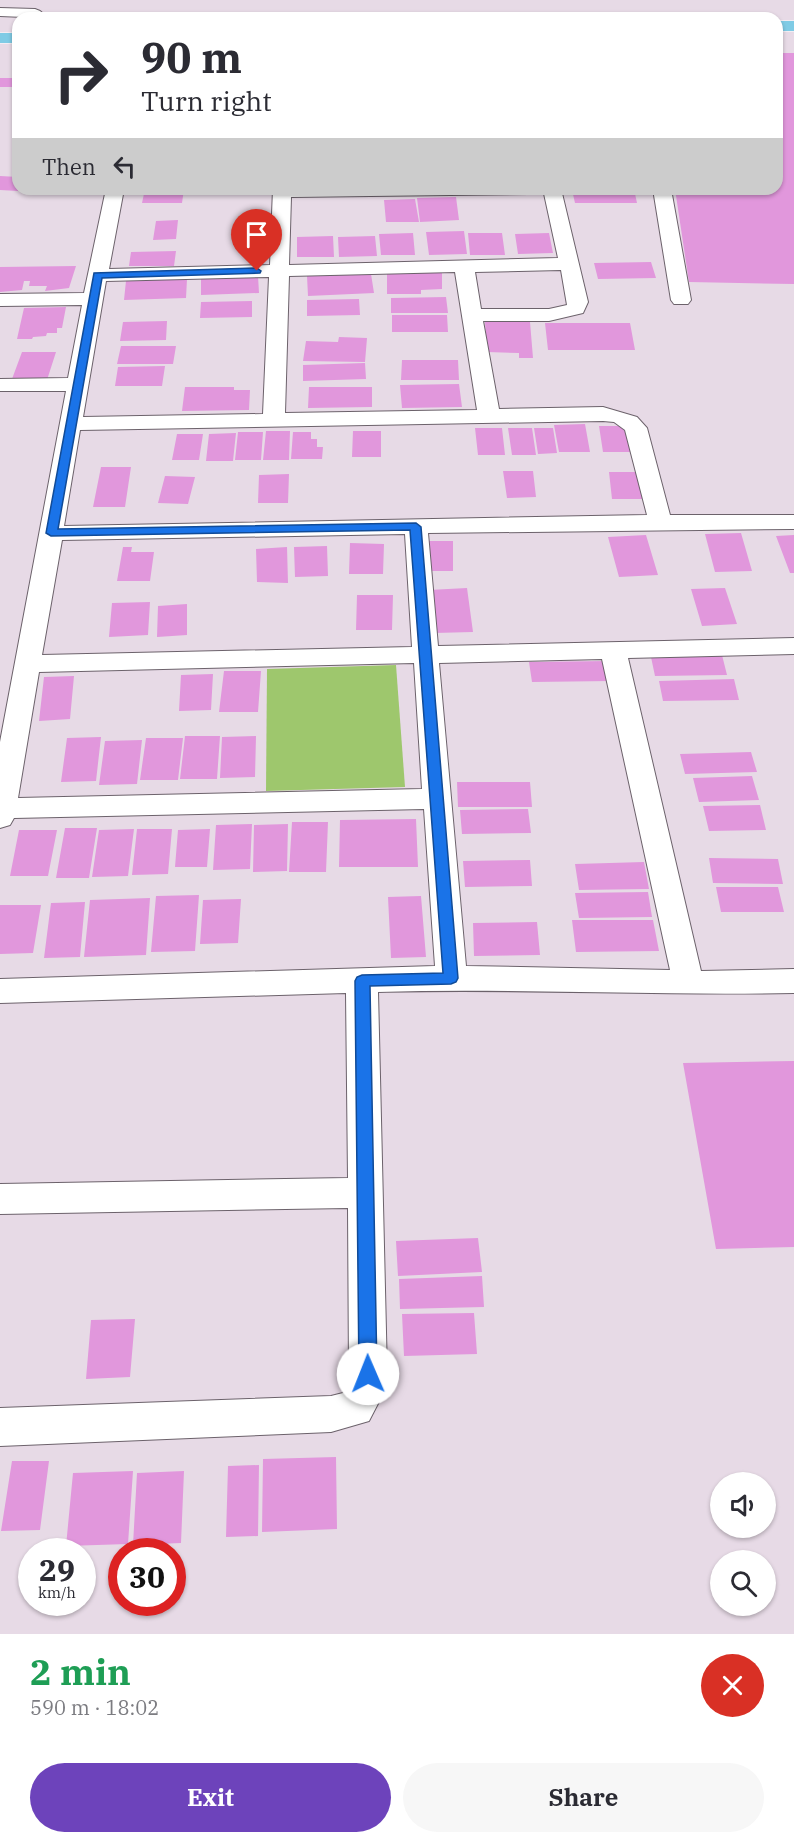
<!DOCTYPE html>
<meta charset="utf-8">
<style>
:root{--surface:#fff;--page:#f7f7f7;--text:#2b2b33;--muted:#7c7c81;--accent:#6d43bb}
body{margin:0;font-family:"IBM Plex Serif",serif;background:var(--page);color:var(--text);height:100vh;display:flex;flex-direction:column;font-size:22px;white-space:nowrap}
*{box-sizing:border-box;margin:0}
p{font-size:20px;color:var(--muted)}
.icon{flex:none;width:33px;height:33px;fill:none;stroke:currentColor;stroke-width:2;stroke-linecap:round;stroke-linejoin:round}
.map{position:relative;height:1634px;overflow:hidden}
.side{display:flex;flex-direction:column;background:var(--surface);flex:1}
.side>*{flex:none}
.guide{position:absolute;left:12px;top:12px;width:771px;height:183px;border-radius:18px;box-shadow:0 2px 4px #0004;background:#fff;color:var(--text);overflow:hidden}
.buttons{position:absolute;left:710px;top:1472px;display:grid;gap:12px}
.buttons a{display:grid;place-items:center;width:66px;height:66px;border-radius:50%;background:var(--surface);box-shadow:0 2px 4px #0004;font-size:30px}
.speed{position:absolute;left:18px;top:1538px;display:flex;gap:12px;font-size:30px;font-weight:700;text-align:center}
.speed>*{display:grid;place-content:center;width:78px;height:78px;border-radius:50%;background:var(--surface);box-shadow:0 2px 4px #0004;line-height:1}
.speed small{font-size:15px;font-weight:400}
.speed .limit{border:9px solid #d22;background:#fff;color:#111}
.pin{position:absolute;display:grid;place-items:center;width:51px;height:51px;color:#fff;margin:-62px -26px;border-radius:50% 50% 50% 0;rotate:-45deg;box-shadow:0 0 6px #0007}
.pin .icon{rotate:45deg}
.me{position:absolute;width:66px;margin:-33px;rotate:359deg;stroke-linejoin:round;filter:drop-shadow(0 0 4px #0008)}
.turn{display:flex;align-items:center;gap:21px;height:126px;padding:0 30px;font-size:27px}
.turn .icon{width:78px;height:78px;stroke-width:2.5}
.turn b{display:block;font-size:42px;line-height:51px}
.then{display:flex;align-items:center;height:57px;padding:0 30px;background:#0003;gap:12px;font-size:22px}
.round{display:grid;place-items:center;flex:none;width:63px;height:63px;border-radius:32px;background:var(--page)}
.overview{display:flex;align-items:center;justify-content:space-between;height:102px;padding:0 30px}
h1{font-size:36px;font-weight:700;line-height:45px;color:#1e9e55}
.button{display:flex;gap:12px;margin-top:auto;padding:12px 30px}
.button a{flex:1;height:69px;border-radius:36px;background:var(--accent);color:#fff;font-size:24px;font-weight:700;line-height:69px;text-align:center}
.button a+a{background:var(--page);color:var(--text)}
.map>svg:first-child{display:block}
.green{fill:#9ec76d}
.building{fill:#e197dc}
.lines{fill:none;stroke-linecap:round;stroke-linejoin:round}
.minor-casing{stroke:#6c626b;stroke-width:2}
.major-casing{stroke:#fff;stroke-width:1}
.minor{fill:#fff;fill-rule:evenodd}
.major{fill:#7fcbe5;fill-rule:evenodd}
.route{fill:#1a73e8;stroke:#114b97;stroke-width:1.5}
</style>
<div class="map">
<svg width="794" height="1634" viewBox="0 0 794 1634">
<rect width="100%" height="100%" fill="#e7dae6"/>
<path class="green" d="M 396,665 L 405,787 L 266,791 L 267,669 Z"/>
<path class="building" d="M 777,53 L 794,53 L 794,284 L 689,282 L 675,189 L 777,189 Z
M 0,78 L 18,78 L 18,87 L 0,87 Z
M 0,176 L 18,177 L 18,191 L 0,190 Z
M 145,189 L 184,189 L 182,203 L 142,203 Z
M 634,189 L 637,203 L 575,203 L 572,190 Z
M 456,197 L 459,220 L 420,222 L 417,198 Z
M 415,199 L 419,222 L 386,222 L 384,200 Z
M 178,220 L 176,239 L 153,240 L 156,221 Z
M 464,231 L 467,254 L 429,255 L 426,232 Z
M 413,233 L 415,255 L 381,255 L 379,234 Z
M 468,233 L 502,233 L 505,255 L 470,255 Z
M 549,233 L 553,253 L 518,254 L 515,234 Z
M 333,236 L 334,257 L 297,257 L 297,237 Z
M 375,236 L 377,256 L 339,257 L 338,237 Z
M 176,251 L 174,266 L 129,266 L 131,252 Z
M 651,262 L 656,278 L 598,279 L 594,263 Z
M 76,266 L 69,288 L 45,291 L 47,286 L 29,286 L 30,281 L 24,281 L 22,290 L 0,292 L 0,267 Z
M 387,272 L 442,272 L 442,289 L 421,290 L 421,294 L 387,294 Z
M 371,274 L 374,293 L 308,296 L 307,276 Z
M 258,276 L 259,293 L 201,295 L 201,278 Z
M 187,279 L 186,298 L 124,300 L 126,281 Z
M 446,297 L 448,313 L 391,313 L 391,298 Z
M 359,299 L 360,315 L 307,316 L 307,300 Z
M 252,301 L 252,317 L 200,318 L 201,302 Z
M 66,307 L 62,328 L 57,328 L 57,333 L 47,333 L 46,336 L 33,337 L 32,339 L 17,339 L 24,308 Z
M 392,315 L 447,315 L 448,332 L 392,332 Z
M 167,321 L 166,340 L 120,341 L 123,322 Z
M 485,322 L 530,322 L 533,358 L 519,358 L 519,353 L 487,352 Z
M 545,323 L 630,323 L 635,350 L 548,350 Z
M 339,337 L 367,338 L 365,362 L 303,361 L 306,341 L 338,342 Z
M 121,346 L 176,346 L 173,364 L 117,364 Z
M 22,352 L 56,352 L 47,380 L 12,379 Z
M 402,360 L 458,360 L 459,380 L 401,380 Z
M 365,363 L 366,379 L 303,381 L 303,365 Z
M 165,366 L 162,386 L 115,386 L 118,367 Z
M 459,384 L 462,407 L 402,408 L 400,385 Z
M 185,387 L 234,387 L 234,390 L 250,390 L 249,410 L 182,411 Z
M 309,387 L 372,387 L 372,407 L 308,408 Z
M 585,424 L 590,452 L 559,452 L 554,425 Z
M 599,426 L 627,426 L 631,452 L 603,452 Z
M 475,428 L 502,428 L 505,455 L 478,455 Z
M 508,428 L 532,428 L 536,455 L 512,455 Z
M 534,428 L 553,428 L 557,453 L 538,454 Z
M 266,431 L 290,431 L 289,460 L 263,460 Z
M 353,431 L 381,431 L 381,457 L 352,457 Z
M 238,432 L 263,432 L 261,460 L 235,460 Z
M 293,432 L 311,432 L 311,439 L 317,439 L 317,447 L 323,447 L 322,459 L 291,459 Z
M 236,433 L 233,461 L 206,461 L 209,434 Z
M 177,434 L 203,434 L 199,460 L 172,460 Z
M 101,467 L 131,467 L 125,507 L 93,507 Z
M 503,471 L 533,471 L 536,497 L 507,498 Z
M 609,472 L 640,472 L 644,499 L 612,499 Z
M 289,474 L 288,503 L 258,503 L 259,475 Z
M 165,476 L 195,477 L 188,504 L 158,503 Z
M 741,533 L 752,571 L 715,572 L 705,534 Z
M 646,535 L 658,575 L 619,577 L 608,537 Z
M 794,535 L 794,573 L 790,573 L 776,536 Z
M 422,541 L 453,541 L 453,571 L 423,571 Z
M 350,543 L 384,544 L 383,574 L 349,574 Z
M 327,546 L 328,576 L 295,577 L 294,547 Z
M 123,547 L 132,547 L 131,552 L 154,552 L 150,581 L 117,581 Z
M 287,547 L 288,583 L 257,582 L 256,549 Z
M 467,588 L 473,632 L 434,633 L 429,590 Z
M 725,588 L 737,624 L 702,626 L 691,589 Z
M 357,595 L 393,595 L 392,630 L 356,630 Z
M 150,602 L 148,635 L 109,637 L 112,603 Z
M 187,604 L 187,635 L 157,637 L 158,606 Z
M 722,655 L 727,675 L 655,676 L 651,657 Z
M 608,661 L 611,681 L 532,682 L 529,662 Z
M 224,671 L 261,671 L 258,712 L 219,712 Z
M 213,674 L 211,710 L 179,711 L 181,675 Z
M 74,676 L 70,719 L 39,721 L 44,677 Z
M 734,679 L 739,700 L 663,701 L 659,681 Z
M 185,736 L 220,736 L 217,779 L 180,779 Z
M 256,736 L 255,777 L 220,778 L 222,737 Z
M 101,737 L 96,781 L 61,782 L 67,738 Z
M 146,738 L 183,738 L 178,780 L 140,780 Z
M 142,740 L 137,784 L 99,785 L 105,741 Z
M 751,752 L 757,772 L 685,774 L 680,754 Z
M 752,776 L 759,800 L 699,802 L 693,778 Z
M 457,782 L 530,782 L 532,807 L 458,807 Z
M 760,805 L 766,830 L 709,831 L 703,806 Z
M 528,809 L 531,833 L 462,834 L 460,810 Z
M 416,819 L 418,867 L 339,867 L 340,820 Z
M 292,822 L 328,822 L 326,872 L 289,872 Z
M 252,824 L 250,869 L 213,870 L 216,825 Z
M 288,824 L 287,871 L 253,872 L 254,825 Z
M 65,828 L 97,828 L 89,878 L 56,878 Z
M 134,829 L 128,876 L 92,877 L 99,830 Z
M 137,829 L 172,829 L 168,874 L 132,875 Z
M 210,829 L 207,867 L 175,867 L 178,830 Z
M 19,830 L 57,830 L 48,876 L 10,876 Z
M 709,858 L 778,859 L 783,884 L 713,883 Z
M 530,860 L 532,886 L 465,887 L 463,861 Z
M 644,862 L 649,889 L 579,890 L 575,864 Z
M 716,887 L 778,887 L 784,912 L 721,912 Z
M 648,892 L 652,917 L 579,918 L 575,893 Z
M 199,895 L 195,951 L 151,952 L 156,896 Z
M 421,896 L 426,957 L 391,958 L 388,897 Z
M 150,898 L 146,955 L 84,957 L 90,900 Z
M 241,899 L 238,943 L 200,944 L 203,900 Z
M 85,902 L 80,957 L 44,958 L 51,903 Z
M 0,905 L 41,905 L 33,953 L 0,954 Z
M 572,920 L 653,920 L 659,951 L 576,952 Z
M 537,922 L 540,955 L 474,956 L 473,923 Z
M 794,1061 L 794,1247 L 716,1249 L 683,1063 Z
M 478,1238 L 482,1272 L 398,1276 L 396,1241 Z
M 482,1276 L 484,1307 L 400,1309 L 399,1279 Z
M 474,1313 L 477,1354 L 404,1356 L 402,1314 Z
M 135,1319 L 130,1377 L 86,1379 L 91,1320 Z
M 336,1457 L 337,1529 L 262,1532 L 263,1459 Z
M 12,1461 L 49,1461 L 40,1530 L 1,1531 Z
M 259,1465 L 258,1536 L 226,1537 L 228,1466 Z
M 133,1471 L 128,1544 L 66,1546 L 73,1473 Z
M 184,1471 L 181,1543 L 133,1545 L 137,1473 Z"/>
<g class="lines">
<defs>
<path id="minor" d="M 0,8 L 35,9 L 40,11 L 48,18 L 0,16 Z
M 106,189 L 124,189 L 109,269 L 270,265 L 273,189 L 537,189 L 534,193 L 528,194 L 291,197 L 289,265 L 558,258 L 543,189 L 561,189 L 588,302 L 583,313 L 549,321 L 483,321 L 499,409 L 603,407 L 637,417 L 647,428 L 670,515 L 794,515 L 794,529 L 428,533 L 438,646 L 794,638 L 794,654 L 628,658 L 701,971 L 794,969 L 794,993 C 655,996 517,988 378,992 L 387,1374 L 384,1392 L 369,1421 L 331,1432 L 0,1446 L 0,1408 L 331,1396 L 343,1393 L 347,1386 L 349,1374 L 348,1208 L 0,1214 L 0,1184 L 348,1178 L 346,993 L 0,1003 L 0,979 L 435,966 L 424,809 L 14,818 L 10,825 L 0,828 L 0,742 L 66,391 L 0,391 L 0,379 L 68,378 L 82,305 L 0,306 L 0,294 L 84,293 ZM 561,270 L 567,305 L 549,309 L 481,309 L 475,272 ZM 455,272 L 477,410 L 285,413 L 289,276 ZM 269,277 L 263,414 L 83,417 L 106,281 ZM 603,421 L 614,422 L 625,430 L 647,515 L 64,526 L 80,430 ZM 405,534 L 412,647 L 42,655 L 62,540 ZM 602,659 L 670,970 L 466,966 L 439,663 ZM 414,663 L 422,789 L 18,798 L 39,672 Z
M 653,189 L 671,189 L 691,300 L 688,304 L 674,304 L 671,300 Z"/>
<path id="major" d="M 777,21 L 794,21 L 794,31 L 777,31 Z
M 0,33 L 18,33 L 18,43 L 0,43 Z"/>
</defs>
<use href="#minor" class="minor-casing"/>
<use href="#major" class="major-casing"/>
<use href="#minor" class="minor"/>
<use href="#major" class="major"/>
</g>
<path class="route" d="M 257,268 L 261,271 L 260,273 L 102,278 L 58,529 L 416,523 L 421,527 L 458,978 L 456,982 L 451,984 L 370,986 L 377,1374 L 374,1380 L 368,1382 L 362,1380 L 359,1374 L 355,981 L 357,977 L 362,975 L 443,973 L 410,530 L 51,536 L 46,533 L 94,273 Z"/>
</svg>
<div class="buttons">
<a><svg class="icon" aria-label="sound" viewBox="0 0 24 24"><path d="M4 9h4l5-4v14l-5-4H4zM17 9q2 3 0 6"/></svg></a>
<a><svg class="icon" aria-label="search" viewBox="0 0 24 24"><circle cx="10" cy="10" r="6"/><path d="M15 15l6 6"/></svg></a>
</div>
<div class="speed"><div>29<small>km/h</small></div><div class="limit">30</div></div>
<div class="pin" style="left:257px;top:271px;background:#d93025"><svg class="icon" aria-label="arrive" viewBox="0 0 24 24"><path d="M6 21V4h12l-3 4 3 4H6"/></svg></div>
<svg class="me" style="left:368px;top:1374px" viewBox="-20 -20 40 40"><circle r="19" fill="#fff"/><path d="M0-13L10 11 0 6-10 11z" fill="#1a73e8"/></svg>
<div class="guide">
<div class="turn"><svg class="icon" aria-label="right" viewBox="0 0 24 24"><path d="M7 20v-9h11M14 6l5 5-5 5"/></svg><div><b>90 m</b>Turn right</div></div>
<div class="then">Then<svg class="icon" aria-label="left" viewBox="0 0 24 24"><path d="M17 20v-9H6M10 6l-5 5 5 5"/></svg></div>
</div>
</div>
<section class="side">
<div class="overview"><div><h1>2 min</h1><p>590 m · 18:02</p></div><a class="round" style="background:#d93025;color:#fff"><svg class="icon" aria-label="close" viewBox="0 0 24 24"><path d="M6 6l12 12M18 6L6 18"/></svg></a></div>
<div class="button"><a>Exit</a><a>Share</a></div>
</section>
